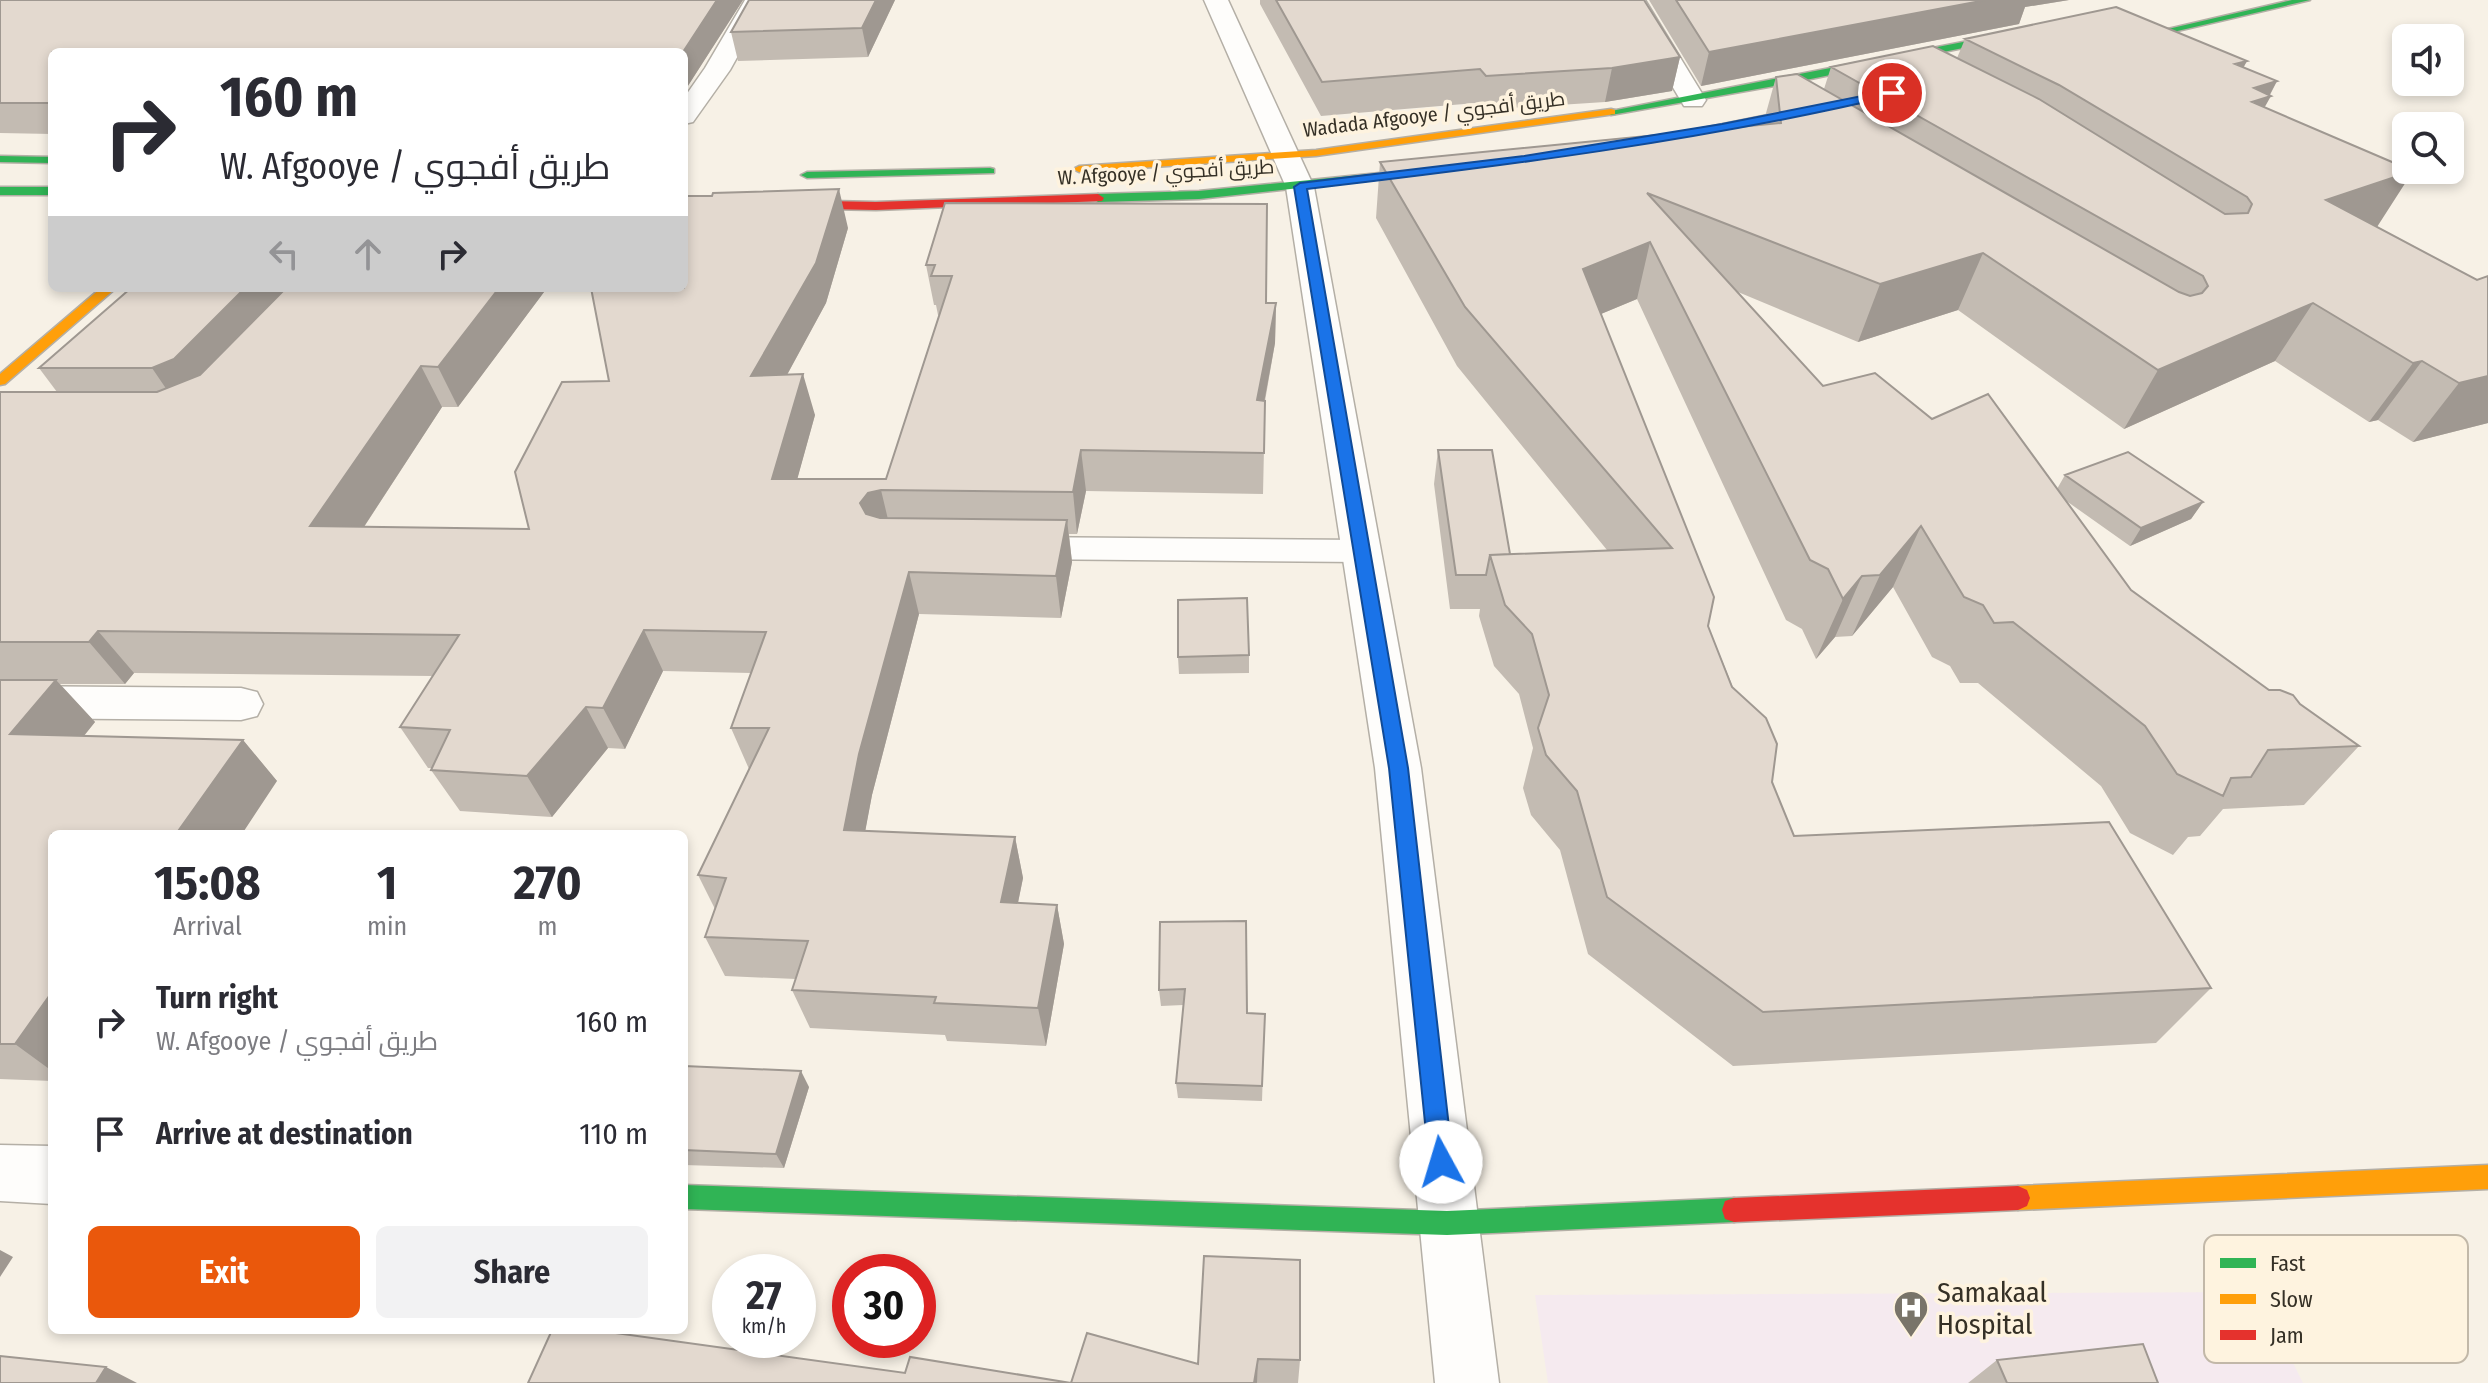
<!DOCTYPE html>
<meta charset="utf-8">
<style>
:root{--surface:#fff;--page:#f2f2f3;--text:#2b2b33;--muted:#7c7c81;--accent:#ea580c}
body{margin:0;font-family:"Fira Sans Condensed",Cairo,sans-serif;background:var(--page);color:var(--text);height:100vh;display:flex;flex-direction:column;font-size:30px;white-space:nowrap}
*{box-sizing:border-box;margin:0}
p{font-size:26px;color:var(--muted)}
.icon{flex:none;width:44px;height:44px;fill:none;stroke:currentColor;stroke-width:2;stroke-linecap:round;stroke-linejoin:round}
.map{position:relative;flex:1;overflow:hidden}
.drawer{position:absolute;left:48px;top:830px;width:640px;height:504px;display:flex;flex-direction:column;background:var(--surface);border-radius:12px;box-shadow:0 4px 12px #0003}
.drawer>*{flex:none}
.guide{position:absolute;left:48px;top:48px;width:640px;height:244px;border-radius:12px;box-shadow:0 4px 12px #0003;background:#fff;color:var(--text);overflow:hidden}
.controls{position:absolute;left:2392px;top:24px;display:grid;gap:16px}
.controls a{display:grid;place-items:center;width:72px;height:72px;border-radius:12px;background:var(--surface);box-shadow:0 4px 12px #0003;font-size:40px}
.speed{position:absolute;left:712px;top:1254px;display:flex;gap:16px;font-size:40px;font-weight:700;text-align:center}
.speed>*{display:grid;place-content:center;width:104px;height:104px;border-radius:50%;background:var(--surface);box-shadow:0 4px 12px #0003;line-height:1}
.speed small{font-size:20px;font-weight:400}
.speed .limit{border:12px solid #d22;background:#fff;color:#111}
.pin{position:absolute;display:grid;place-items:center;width:68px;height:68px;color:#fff;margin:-34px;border:4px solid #fff;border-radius:50%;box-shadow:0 2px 8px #0007}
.me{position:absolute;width:88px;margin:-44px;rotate:354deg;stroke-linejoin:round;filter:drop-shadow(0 0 6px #0008)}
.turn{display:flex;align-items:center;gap:28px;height:168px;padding:0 40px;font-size:36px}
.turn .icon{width:104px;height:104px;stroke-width:2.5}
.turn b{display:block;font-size:56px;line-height:68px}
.lanes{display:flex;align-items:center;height:76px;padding:0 40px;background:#0003;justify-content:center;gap:40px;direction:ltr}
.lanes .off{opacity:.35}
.eta{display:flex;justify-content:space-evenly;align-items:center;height:136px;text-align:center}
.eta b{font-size:48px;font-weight:700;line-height:56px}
.cta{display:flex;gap:16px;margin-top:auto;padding:16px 40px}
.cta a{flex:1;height:92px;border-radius:12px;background:var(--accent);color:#fff;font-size:32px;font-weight:700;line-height:92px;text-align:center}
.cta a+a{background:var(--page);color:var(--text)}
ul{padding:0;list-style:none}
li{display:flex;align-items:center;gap:24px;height:112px;padding:0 40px}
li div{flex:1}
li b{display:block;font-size:30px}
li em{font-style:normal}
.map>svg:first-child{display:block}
.medical{fill:#f5eaef}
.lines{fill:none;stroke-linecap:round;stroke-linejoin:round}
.lane-casing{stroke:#b4afa6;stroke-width:3}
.street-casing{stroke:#b4afa6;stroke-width:3}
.fast-casing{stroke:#b4afa6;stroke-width:3}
.slow-casing{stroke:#b4afa6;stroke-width:3}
.jam-casing{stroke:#b4afa6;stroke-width:3}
.lane{fill:#fefdfb;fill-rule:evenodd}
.street{fill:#fefdfb;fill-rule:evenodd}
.fast{fill:#30b455;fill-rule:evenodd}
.slow{fill:#ff9f0a;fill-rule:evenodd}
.jam{fill:#e5322d;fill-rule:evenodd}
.wall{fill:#c3bbb2}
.shaded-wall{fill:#9f9891}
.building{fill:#e3d9cf;stroke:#9f9891;stroke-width:2}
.route{fill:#1a73e8;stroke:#114b97;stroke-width:2}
.labels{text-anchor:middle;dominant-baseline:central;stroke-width:7;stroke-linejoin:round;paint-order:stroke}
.far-street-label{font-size:20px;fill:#353026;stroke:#fef3df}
.near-poi-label{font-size:28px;fill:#353026;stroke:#fef3df;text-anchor:start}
.key{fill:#fef3df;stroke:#c2b8a8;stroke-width:2}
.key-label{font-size:22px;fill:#353026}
</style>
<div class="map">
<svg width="2488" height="1383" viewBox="0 0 2488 1383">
<rect width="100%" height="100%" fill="#f7f1e6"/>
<path class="medical" d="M 2258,1292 L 2303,1383 L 1548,1383 L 1535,1295 Z"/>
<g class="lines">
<defs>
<path id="lane" d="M 1019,537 L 1360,540 L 1372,543 L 1377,551 L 1372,559 L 1360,562 L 1019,559 L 1007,556 L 1002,548 L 1007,540 Z"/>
<path id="street" d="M 745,0 L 769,0 L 730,70 L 693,122 L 684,124 L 684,98 L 705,68 Z
M 1204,0 L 1228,0 L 1314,187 L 1421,768 L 1499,1383 L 1435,1383 L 1375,768 L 1286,187 Z
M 1621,0 L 1645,0 L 1706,100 L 1702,106 L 1684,106 Z
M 0,686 L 241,688 L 257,692 L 263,704 L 257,716 L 241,720 L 0,718 Z
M 0,1145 L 52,1146 L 52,1204 L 0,1201 Z"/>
<path id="fast" d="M 2292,0 L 2310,0 L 2113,46 L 2108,43 Z
M 2019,31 L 2022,32 L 2022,36 L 1786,84 L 1611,115 L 1606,112 Z
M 1823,104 L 1828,107 L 1827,109 L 1655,142 L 1649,139 Z
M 0,156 L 52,157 L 52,163 L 0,162 Z
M 1440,167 L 1446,170 L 1444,172 L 1199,199 L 1098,202 L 1092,198 L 1098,194 L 1199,191 Z
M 990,168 L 994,169 L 994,173 L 807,178 L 801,175 L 807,172 Z
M 0,187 L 52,187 L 52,195 L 0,195 Z
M 684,1185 L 1447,1211 L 1734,1198 L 1743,1201 L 1746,1210 L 1743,1219 L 1734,1222 L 1447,1235 L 684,1209 Z"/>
<path id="slow" d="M 1611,109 L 1615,110 L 1615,114 L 1316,156 L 1079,172 L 1073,169 L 1079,166 L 1316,150 Z
M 101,288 L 116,288 L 5,384 L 0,385 L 0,374 Z
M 2488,1165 L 2488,1189 L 2018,1210 L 2009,1206 L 2006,1198 L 2009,1190 L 2018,1186 Z"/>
<path id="jam" d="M 1098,194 L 1104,198 L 1102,201 L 876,210 L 684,206 L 684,198 L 876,202 Z
M 2018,1186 L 2027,1190 L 2030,1198 L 2027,1206 L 2018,1210 L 1734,1222 L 1725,1219 L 1722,1210 L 1725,1201 L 1734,1198 Z"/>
</defs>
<use href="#lane" class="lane-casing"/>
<use href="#street" class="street-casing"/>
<use href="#fast" class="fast-casing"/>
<use href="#slow" class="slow-casing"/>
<use href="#jam" class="jam-casing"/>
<use href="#lane" class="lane"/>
<use href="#street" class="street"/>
<use href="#fast" class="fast"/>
<use href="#slow" class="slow"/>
<use href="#jam" class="jam"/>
</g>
<path class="wall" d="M 0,0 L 743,0 L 684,92 L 684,52 L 52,52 L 52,134 L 0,133 Z
M 749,0 L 895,0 L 868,57 L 738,61 L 731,32 Z
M 1260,0 L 1644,0 L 1680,57 L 1672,91 L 1605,102 L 1481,110 L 1476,103 L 1321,116 L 1260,4 Z
M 1649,0 L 2069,0 L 2025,7 L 2019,24 L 1701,86 Z
M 1965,39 L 2247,61 L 2243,67 L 2277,81 L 2264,107 L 2376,227 L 2488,423 L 2413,442 L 2378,420 L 2369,422 L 2275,361 L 2124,429 L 1958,310 L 1858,342 L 1738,292 L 1823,386 L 1932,419 L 2057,489 L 2065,475 L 2203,502 L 2191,519 L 2130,546 L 2065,500 L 2131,590 L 2269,690 L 2300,704 L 2359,746 L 2304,805 L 2223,809 L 2200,836 L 2188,837 L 2173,855 L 2130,833 L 2101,786 L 1978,683 L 1960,683 L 1950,666 L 1932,657 L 1893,587 L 1852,636 L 1835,637 L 1816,659 L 1802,629 L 1786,620 L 1637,299 L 1601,314 L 1708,626 L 1794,836 L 2211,988 L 2156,1043 L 1733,1066 L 1588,954 L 1560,850 L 1531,815 L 1523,788 L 1533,748 L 1519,694 L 1494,666 L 1479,616 L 1480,609 L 1450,609 L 1434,484 L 1438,450 L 1510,554 L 1607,550 L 1457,366 L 1376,218 L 1380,162 L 1763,124 L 1776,77 L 1824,89 L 1831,67 L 1957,58 Z
M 945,203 L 1266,303 L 1276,303 L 1275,343 L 1265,401 L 1263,494 L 1086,491 L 1077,534 L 1069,534 L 1072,562 L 1061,618 L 919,614 L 872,795 L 865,831 L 1015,837 L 1023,878 L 1018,903 L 1057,905 L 1064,944 L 1046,1046 L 947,1041 L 945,1035 L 810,1028 L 792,990 L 796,979 L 725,976 L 705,937 L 715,909 L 698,875 L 749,769 L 731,728 L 751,673 L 663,671 L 625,749 L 608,748 L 552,817 L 460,811 L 431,770 L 432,768 L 428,768 L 400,727 L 433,676 L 134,673 L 125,684 L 60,684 L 95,722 L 84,736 L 243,740 L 277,781 L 52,834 L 52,1081 L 0,1079 L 0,392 L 57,392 L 39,368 L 547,288 L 458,407 L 442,407 L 364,527 L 529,529 L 609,381 L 848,228 L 826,303 L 787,375 L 815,415 L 797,479 L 886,479 L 939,315 L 938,315 L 936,305 L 934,305 L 926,265 Z
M 1249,655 L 1249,673 L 1179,674 L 1178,657 Z
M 1160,922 L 1247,1013 L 1265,1014 L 1262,1101 L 1178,1098 L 1176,1083 L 1183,1005 L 1161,1006 L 1159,990 Z
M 684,1066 L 809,1087 L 784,1168 L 684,1165 Z
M 1204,1256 L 1300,1360 L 1298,1383 L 528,1383 L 905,1373 L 1071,1383 L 1198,1364 Z
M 1997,1360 L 2158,1383 L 1968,1383 Z"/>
<path class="shaded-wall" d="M 717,0 L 743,0 L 684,92 L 684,52 L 683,52 Z
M 876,0 L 895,0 L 868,57 L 862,28 Z
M 1986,0 L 2069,0 L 2025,7 L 2019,24 L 1701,86 L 1709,52 Z
M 1680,57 L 1672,91 L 1605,102 L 1612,68 Z
M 2247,61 L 2219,113 L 2235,64 Z
M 2277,81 L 2269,96 L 2271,96 L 2241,149 L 2254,88 Z
M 2413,171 L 2377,227 L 2326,200 Z
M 839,189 L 848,228 L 826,303 L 764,417 L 751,376 Z
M 1650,242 L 1637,299 L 1572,326 L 1583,269 Z
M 1983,253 L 1958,310 L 1858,342 L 1880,284 Z
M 245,288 L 311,288 L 180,409 L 152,368 Z
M 499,288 L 547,288 L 458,407 L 438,367 Z
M 1276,303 L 1275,343 L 1257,441 L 1257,400 Z
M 2313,303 L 2275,361 L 2124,429 L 2158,370 Z
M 2422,361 L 2378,420 L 2369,422 L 2413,363 Z
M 421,366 L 442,407 L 337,568 L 310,526 Z
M 803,374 L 815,415 L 786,520 L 772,479 Z
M 2488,376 L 2488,423 L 2413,442 L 2459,383 Z
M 1081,450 L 1086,491 L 1077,534 L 1073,492 Z
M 881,490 L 891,532 L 871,544 L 860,503 L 868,493 Z
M 2203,502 L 2191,519 L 2130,546 L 2141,528 Z
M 1067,520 L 1072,562 L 1061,618 L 1056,576 Z
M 1921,526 L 1893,587 L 1852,636 L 1880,575 Z
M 909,572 L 919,614 L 872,795 L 858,870 L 844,830 L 859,754 Z
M 1862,576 L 1835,637 L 1816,659 L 1843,599 Z
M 644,630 L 663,671 L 625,749 L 603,708 Z
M 98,631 L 134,673 L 125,684 L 89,642 Z
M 56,680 L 95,722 L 52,775 L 10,734 Z
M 586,707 L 608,748 L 552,817 L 527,776 Z
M 243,740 L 277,781 L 242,834 L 176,834 Z
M 1015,837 L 1023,878 L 1010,941 L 1001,902 Z
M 1057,905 L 1064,944 L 1046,1046 L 1038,1008 Z
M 52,992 L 52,1071 L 15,1044 Z
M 801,1071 L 809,1087 L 784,1168 L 776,1154 Z
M 0,1250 L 13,1257 L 0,1277 Z
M 1258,1359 L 1257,1383 L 1254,1383 Z
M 106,1367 L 137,1383 L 96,1383 Z"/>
<path class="building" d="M 0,0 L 717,0 L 683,52 L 52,52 L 52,103 L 0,103 Z
M 749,0 L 876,0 L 862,28 L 731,32 Z
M 1276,0 L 1644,0 L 1680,57 L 1612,68 L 1486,76 L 1480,69 L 1322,82 Z
M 1676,0 L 1986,0 L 1709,52 Z
M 2116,7 L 2247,61 L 2235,64 L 2277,81 L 2254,88 L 2271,96 L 2252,102 L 2406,168 L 2406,170 L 2413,171 L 2326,200 L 2477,280 L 2488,276 L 2488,376 L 2459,383 L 2422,361 L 2413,363 L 2313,303 L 2158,370 L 1983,253 L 1880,284 L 1647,193 L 1823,386 L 1875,373 L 1932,419 L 1988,394 L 2131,590 L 2269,690 L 2280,690 L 2293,695 L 2300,704 L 2359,746 L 2268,750 L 2251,777 L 2231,778 L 2223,796 L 2177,774 L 2145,726 L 2013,622 L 1994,623 L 1983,605 L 1964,597 L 1921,526 L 1880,575 L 1862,576 L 1843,599 L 1828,569 L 1810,560 L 1650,242 L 1583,269 L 1714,597 L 1708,626 L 1732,687 L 1766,718 L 1777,744 L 1772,782 L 1794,836 L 2109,822 L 2211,988 L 1763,1012 L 1607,897 L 1577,791 L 1546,755 L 1538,728 L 1549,695 L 1532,634 L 1505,605 L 1490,555 L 1672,548 L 1465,307 L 1380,162 L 1781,123 L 1776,77 L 1797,74 L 2179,292 L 2190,296 L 2202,293 L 2208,286 L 2203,276 L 1831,67 L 1933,46 L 2039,99 L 2225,214 L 2248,213 L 2252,204 L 2247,197 L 2059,85 L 1965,39 Z
M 839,189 L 816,263 L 751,376 L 803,374 L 772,479 L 886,479 L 952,276 L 931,276 L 935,265 L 926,265 L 945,203 L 1267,204 L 1266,303 L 1276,303 L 1257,400 L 1265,401 L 1264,453 L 1081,450 L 1073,492 L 881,490 L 868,493 L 860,503 L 866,514 L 880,518 L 1067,520 L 1056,576 L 909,572 L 859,754 L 844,830 L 1015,837 L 1001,902 L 1057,905 L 1038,1008 L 934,1003 L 936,997 L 792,990 L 808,941 L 705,937 L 726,878 L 698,875 L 769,728 L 731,728 L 766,632 L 644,630 L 603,708 L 586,707 L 527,776 L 431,770 L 450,730 L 400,727 L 459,635 L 98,631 L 89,642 L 0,642 L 0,392 L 157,392 L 200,375 L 286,288 L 499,288 L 438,367 L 421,366 L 310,526 L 529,529 L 515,472 L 562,382 L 609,381 L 591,288 L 684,288 L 684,196 L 712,196 L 713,193 Z
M 131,288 L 245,288 L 174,359 L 152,368 L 39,368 Z
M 1438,450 L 1492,450 L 1510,554 L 1490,555 L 1486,575 L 1456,575 Z
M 2128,452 L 2203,502 L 2141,528 L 2065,475 Z
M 1247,598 L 1249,655 L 1178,657 L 1178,600 Z
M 0,680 L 56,680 L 10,734 L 243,740 L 176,834 L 52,834 L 52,992 L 15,1044 L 0,1044 Z
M 1246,921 L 1247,1013 L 1265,1014 L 1262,1086 L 1176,1083 L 1185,989 L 1159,990 L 1160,922 Z
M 684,1066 L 801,1071 L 776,1154 L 684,1150 Z
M 1204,1256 L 1300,1260 L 1300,1360 L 1258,1359 L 1254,1383 L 528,1383 L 552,1330 L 594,1330 L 905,1373 L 910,1357 L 1071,1383 L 1087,1333 L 1198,1364 Z
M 2143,1344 L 2158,1383 L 2007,1383 L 1997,1360 Z
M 0,1356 L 106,1367 L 96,1383 L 0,1383 Z"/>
<path class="route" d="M 1892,90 L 1897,93 L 1896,95 C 1702,141 1504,166 1307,189 L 1408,768 L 1453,1162 L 1450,1170 L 1441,1173 L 1432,1170 L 1429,1162 L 1389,768 L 1294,187 L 1300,183 L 1524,156 L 1722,124 Z"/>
<defs>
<symbol id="hospital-pin" viewBox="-11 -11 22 30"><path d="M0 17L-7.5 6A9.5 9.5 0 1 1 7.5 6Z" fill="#797469" stroke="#fef3df"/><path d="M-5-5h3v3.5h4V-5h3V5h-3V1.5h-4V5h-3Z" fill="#fff"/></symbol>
</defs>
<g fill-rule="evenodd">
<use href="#hospital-pin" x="1891" y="1288" width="40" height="54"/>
</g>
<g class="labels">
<g class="far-street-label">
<text transform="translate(1434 114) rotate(-7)">Wadada Afgooye / طريق أفجوي</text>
<text transform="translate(1166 172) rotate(-3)">W. Afgooye / طريق أفجوي</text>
</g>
<g class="near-poi-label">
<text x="1937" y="1292">Samakaal<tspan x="1937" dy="32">Hospital</tspan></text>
</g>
</g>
<rect x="2204" y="1235" width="264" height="128" rx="12" class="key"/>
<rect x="2220" y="1258" width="36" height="10" fill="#30b455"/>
<rect x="2220" y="1294" width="36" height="10" fill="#ff9f0a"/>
<rect x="2220" y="1330" width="36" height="10" fill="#e5322d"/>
<g class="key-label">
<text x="2270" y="1271">Fast</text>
<text x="2270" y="1307">Slow</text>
<text x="2270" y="1343">Jam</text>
</g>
</svg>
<div class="controls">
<a><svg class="icon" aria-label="sound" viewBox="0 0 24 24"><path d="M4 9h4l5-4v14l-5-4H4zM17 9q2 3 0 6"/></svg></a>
<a><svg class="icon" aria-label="search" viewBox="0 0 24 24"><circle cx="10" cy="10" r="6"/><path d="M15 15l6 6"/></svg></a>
</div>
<div class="speed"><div>27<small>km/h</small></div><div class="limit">30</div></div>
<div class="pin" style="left:1892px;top:93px;background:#d93025"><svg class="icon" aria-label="arrive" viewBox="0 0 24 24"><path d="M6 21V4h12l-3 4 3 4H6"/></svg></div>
<svg class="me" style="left:1441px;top:1162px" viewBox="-20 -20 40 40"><circle r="19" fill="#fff"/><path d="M0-13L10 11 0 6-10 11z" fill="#1a73e8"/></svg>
<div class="guide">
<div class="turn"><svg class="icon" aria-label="right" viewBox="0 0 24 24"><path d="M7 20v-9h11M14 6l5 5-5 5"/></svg><div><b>160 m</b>W. Afgooye / طريق أفجوي</div></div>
<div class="lanes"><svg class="icon off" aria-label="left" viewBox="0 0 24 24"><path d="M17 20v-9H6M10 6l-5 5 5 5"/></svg><svg class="icon off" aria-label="ahead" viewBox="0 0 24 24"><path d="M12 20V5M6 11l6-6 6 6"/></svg><svg class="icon" aria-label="right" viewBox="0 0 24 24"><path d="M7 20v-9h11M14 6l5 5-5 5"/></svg></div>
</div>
<section class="drawer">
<div class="eta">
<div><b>15:08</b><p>Arrival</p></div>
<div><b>1</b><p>min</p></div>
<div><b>270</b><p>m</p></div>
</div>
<ul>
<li><svg class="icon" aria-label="right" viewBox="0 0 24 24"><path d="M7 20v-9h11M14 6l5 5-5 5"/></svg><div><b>Turn right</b><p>W. Afgooye / طريق أفجوي</p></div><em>160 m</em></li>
<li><svg class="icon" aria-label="arrive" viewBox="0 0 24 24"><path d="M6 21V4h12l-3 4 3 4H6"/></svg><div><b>Arrive at destination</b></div><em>110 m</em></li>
</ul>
<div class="cta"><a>Exit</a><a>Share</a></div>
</section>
</div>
